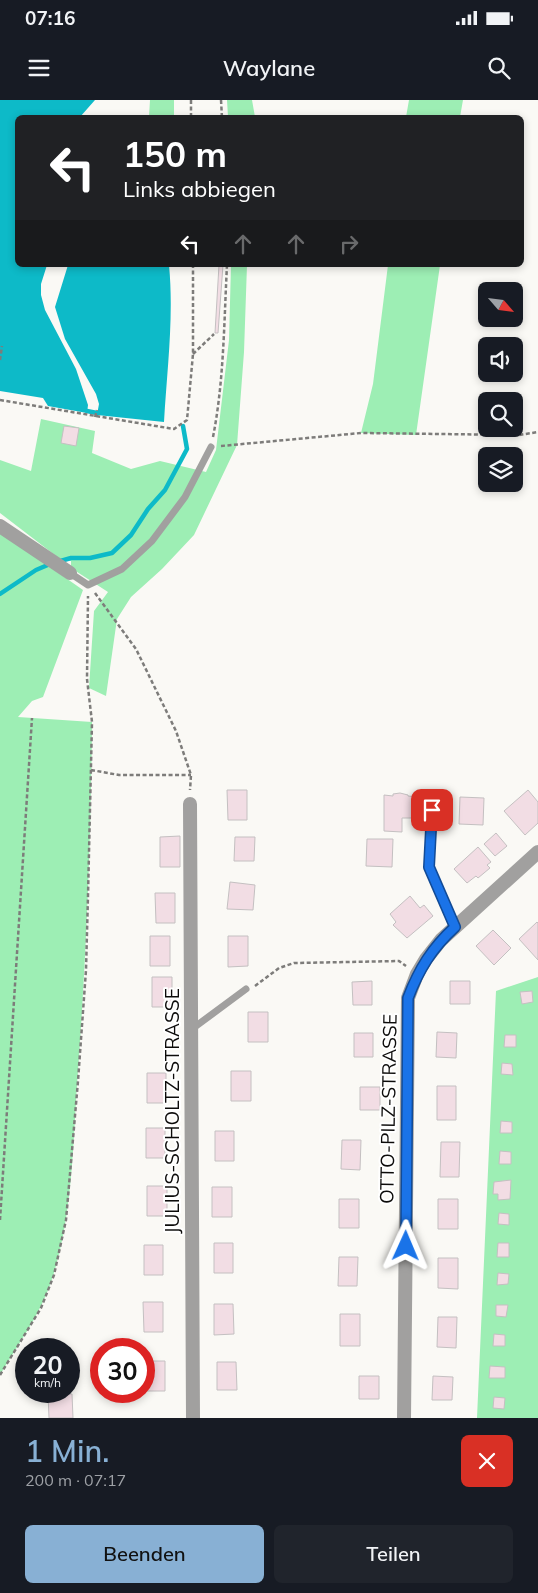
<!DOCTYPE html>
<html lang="de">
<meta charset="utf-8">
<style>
:root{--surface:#171b24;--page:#20242c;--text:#f1f3f6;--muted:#9ea1a6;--accent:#88b0d4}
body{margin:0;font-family:Mulish,sans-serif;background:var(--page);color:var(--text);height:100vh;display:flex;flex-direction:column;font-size:19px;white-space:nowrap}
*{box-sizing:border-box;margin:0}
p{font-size:16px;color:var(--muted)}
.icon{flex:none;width:28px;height:28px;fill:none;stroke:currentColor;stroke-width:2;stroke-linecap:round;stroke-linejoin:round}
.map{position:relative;height:1318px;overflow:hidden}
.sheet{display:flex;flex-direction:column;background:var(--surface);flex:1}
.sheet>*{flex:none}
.hud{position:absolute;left:15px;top:15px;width:509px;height:152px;border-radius:8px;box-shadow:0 2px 8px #0003;background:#202124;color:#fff;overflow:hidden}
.needle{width:32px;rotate:118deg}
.fabs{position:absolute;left:478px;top:182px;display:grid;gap:10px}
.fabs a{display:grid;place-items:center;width:45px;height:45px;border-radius:8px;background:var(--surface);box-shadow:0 2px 8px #0003;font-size:25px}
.speed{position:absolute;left:15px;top:1238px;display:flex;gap:10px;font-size:25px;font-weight:700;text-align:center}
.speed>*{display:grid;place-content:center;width:65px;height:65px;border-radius:50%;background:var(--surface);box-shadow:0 2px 8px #0003;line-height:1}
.speed small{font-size:12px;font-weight:400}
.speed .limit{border:8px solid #d22;background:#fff;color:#111}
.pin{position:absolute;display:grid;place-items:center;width:42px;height:42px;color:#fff;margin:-21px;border-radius:10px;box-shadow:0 2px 8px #0006}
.me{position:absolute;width:55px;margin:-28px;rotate:1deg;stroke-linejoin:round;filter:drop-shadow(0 0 4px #0008)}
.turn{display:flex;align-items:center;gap:18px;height:105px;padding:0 25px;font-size:22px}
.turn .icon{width:65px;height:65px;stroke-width:2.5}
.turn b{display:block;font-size:35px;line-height:42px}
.lanes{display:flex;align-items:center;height:48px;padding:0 25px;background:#0003;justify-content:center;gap:25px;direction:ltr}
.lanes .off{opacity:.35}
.round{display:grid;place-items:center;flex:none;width:52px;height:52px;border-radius:8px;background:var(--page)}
.head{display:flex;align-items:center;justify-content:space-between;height:85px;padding:0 25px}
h1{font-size:30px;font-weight:600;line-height:38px;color:var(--accent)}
.action{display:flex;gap:10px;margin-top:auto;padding:10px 25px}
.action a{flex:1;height:58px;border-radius:8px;background:var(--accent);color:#111;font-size:20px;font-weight:600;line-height:58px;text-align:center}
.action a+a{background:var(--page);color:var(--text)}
.status{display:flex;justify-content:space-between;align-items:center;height:35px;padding:0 25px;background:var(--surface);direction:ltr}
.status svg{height:14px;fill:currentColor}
header{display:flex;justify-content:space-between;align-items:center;height:65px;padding:0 25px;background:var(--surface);font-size:22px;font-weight:600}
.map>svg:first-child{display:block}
.green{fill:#9deeb4}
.water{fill:#0dbac8}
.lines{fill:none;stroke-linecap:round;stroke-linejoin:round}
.stream{stroke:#0dbac8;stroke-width:4.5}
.building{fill:#f2dde4;stroke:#c4c0c1}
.path{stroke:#7d7c7a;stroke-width:2.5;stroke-dasharray:4 2.5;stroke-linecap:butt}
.service{stroke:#a1a09f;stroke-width:7}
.minor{stroke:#a1a09f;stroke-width:14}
.route-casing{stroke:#114b97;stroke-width:12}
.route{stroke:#1a73e8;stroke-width:9}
.labels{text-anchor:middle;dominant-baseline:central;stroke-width:4;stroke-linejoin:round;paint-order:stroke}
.street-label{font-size:19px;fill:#0c0b0a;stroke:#fff}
</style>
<div class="status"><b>07:16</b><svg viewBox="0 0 49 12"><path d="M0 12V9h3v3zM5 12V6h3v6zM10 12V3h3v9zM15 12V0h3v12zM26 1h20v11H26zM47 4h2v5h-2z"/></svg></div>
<header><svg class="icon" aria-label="menu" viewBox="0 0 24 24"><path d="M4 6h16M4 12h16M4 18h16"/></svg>Waylane<svg class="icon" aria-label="search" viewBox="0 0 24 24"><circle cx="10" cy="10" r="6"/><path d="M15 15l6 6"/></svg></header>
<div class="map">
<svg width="538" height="1318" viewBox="0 0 538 1318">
<rect width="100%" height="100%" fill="#faf9f5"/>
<path class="green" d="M 150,0 L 174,0 L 174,17 L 149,17 Z
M 227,0 L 252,0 L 255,17 L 228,17 Z
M 409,0 L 463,0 L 460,17 L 406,17 Z
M 231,165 L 247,165 L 244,252 L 237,345 L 194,435 L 162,469 L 131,497 L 117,519 L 106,596 L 89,588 L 94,511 L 108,492 L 71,468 L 71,461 L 60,459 L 0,413 L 0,360 L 31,371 L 41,319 L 95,331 L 92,353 L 131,369 L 160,361 L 206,372 L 216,350 L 229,240 Z
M 388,165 L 440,165 L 416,335 L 361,333 L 373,284 Z
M 0,432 L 83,490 L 43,597 L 32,601 L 18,617 L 92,622 C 91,743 86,864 77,985 C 73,1047 72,1116 53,1176 C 42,1212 19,1243 0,1275 Z
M 538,877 L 538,1318 L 477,1318 L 496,891 Z"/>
<path class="water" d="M 0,0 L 95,0 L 80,17 L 18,18 L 18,165 L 47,165 L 41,184 L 41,195 L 45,210 L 76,269 L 88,305 L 87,313 L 48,306 L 43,298 L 0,291 Z
M 68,165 L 169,165 C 174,217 167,270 164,322 L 97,315 L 99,304 L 96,294 L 65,239 L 55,207 Z"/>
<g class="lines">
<path class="stream" d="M 87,311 L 97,313
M 57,462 L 71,458 L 90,458 L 112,453 L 131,435 L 148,409 L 165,390 L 187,349 L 183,326
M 0,494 L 36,470 L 50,464"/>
</g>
<path class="building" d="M 219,165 L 223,165 L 218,233 L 215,233 Z
M 64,326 L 79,328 L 76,346 L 61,343 Z
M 227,690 L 247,690 L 247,720 L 228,720 Z
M 528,690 L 538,702 L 538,723 L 525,735 L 504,711 Z
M 400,693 L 408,695 L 408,696 L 417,697 L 416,718 L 402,718 L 402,732 L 384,731 L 384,695 L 393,696 L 393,694 Z
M 460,697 L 484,698 L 483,725 L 459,724 Z
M 496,733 L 507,746 L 495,756 L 484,744 Z
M 180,736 L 180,767 L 160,767 L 160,737 Z
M 235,737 L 255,737 L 254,761 L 234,761 Z
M 367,739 L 393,739 L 392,767 L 366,766 Z
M 478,747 L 491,762 L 487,765 L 490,768 L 478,778 L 476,776 L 467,783 L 454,769 Z
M 230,782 L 255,785 L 253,810 L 227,809 Z
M 155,793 L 175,793 L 175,823 L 156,823 Z
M 410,796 L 420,808 L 424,805 L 433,816 L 407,838 L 393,825 L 396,822 L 390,814 Z
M 537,822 L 538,823 L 538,860 L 519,839 Z
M 493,830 L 511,848 L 494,865 L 476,846 Z
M 150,836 L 170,836 L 170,866 L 150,866 Z
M 228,836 L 248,836 L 248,866 L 228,867 Z
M 152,877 L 172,877 L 172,907 L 152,907 Z
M 372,881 L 372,905 L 353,905 L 352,882 Z
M 450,881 L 470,881 L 470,904 L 450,904 Z
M 532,891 L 533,902 L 522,904 L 520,892 Z
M 248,912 L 268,912 L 268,942 L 248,942 Z
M 437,932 L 457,933 L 456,958 L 436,957 Z
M 354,933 L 373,933 L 373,957 L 354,957 Z
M 505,935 L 516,935 L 516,947 L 504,947 Z
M 502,963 L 512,964 L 513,975 L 501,974 Z
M 231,971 L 251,971 L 251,1001 L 231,1001 Z
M 147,973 L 166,973 L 166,1003 L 147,1003 Z
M 437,986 L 456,986 L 456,1020 L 437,1020 Z
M 360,987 L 380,987 L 380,1010 L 360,1010 Z
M 501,1021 L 512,1022 L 512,1033 L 500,1033 Z
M 146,1028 L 165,1028 L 165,1058 L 146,1058 Z
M 215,1031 L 234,1031 L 234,1061 L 215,1061 Z
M 342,1040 L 361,1040 L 360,1070 L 341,1069 Z
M 441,1042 L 460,1042 L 459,1077 L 440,1077 Z
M 500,1051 L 511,1052 L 511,1064 L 499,1064 Z
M 511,1080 L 510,1099 L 498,1100 L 498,1094 L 493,1094 L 494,1082 Z
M 147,1086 L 167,1086 L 167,1116 L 147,1116 Z
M 212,1087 L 232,1087 L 232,1117 L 212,1117 Z
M 339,1099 L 359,1099 L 359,1128 L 339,1128 Z
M 438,1099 L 458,1099 L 458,1129 L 438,1129 Z
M 499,1113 L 509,1114 L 509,1125 L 498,1124 Z
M 214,1143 L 233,1143 L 233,1173 L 214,1173 Z
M 498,1143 L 509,1143 L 509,1157 L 497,1157 Z
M 144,1145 L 163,1145 L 163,1175 L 144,1175 Z
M 339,1157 L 358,1157 L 357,1186 L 338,1186 Z
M 438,1158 L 458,1158 L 458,1189 L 438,1188 Z
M 498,1173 L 509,1174 L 508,1184 L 497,1185 Z
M 143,1202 L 163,1202 L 163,1232 L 144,1232 Z
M 214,1204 L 233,1204 L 234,1234 L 214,1235 Z
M 496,1205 L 508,1205 L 506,1217 L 496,1216 Z
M 340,1214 L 360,1214 L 360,1246 L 340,1246 Z
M 438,1217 L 457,1217 L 456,1248 L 437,1247 Z
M 494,1234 L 505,1235 L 505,1246 L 493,1246 Z
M 145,1261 L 165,1261 L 165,1291 L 145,1291 Z
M 217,1262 L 236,1262 L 237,1290 L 217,1290 Z
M 490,1266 L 505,1267 L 505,1278 L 489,1278 Z
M 359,1276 L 379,1276 L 379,1299 L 359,1299 Z
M 433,1276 L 453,1277 L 452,1300 L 432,1300 Z
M 48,1294 L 72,1294 L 73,1318 L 49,1318 Z
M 494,1297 L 505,1298 L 504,1309 L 493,1308 Z"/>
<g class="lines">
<path class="path" d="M 191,0 L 191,18
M 221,0 L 222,18
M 193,254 L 214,234
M 0,260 L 2,246
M 0,300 L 174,329 L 187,320 L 193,254 L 193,165
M 95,317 L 97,310
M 213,337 C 224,281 224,222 227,165
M 221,346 L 361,333 L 519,335 L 538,332
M 95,493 L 136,549 L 176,631 L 191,675 L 190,690
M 91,670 L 119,675 L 191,675
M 255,886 L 279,868 L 294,863 L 399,861 L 406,866
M 0,1120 L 32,618
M 0,1275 L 41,1208 L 54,1175 L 66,1120 L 78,981 L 86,870 L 88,796 L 92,622 L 87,579 L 88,496"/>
<path class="service" d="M 70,473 L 88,485 L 122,469 L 152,441 L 185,397 L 211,347
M 432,710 L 429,767 L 455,827
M 192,929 L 246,889"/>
<path class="minor" d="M 0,426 L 70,473
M 190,704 L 193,1318
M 404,1318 L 408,898 L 417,874 L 426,859 L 441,840 L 538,752"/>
</g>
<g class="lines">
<defs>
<path id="route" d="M 406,1146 L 408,898 C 419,869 432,848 455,827 L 429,767 L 432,710"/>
</defs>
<use href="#route" class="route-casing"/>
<use href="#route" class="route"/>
</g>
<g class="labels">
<g class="street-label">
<text transform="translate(388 1009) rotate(-89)">OTTO-PILZ-STRASSE</text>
<text transform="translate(172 1011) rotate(-90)">JULIUS-SCHOLTZ-STRASSE</text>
</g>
</g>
</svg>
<div class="fabs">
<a><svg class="needle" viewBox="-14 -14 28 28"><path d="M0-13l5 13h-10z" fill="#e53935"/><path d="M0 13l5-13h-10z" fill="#9ea1a6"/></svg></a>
<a><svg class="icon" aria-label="sound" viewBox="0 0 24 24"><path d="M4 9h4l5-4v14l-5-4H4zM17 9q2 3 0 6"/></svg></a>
<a><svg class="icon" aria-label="search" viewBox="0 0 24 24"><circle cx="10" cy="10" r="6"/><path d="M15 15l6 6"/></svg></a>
<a><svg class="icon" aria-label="layers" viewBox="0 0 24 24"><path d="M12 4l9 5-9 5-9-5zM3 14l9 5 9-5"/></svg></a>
</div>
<div class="speed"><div>20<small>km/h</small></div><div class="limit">30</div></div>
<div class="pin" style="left:432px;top:710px;background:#d93025"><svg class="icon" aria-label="arrive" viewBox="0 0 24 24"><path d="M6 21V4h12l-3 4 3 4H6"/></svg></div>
<svg class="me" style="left:406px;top:1146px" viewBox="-20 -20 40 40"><path d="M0-17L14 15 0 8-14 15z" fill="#1a73e8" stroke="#fff" stroke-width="4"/></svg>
<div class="hud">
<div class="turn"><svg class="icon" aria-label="left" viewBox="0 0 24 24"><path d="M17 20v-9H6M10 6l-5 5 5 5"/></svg><div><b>150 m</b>Links abbiegen</div></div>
<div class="lanes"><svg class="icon" aria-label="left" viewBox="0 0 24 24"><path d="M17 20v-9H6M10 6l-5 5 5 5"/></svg><svg class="icon off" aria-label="ahead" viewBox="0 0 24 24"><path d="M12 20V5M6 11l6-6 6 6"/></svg><svg class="icon off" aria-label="ahead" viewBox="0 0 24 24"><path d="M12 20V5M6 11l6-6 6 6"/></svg><svg class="icon off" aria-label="right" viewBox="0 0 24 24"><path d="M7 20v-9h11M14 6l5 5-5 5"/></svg></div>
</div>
</div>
<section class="sheet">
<div class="head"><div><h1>1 Min.</h1><p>200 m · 07:17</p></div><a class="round" style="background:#d93025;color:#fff"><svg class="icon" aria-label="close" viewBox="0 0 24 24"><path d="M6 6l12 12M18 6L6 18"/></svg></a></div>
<div class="action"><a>Beenden</a><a>Teilen</a></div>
</section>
